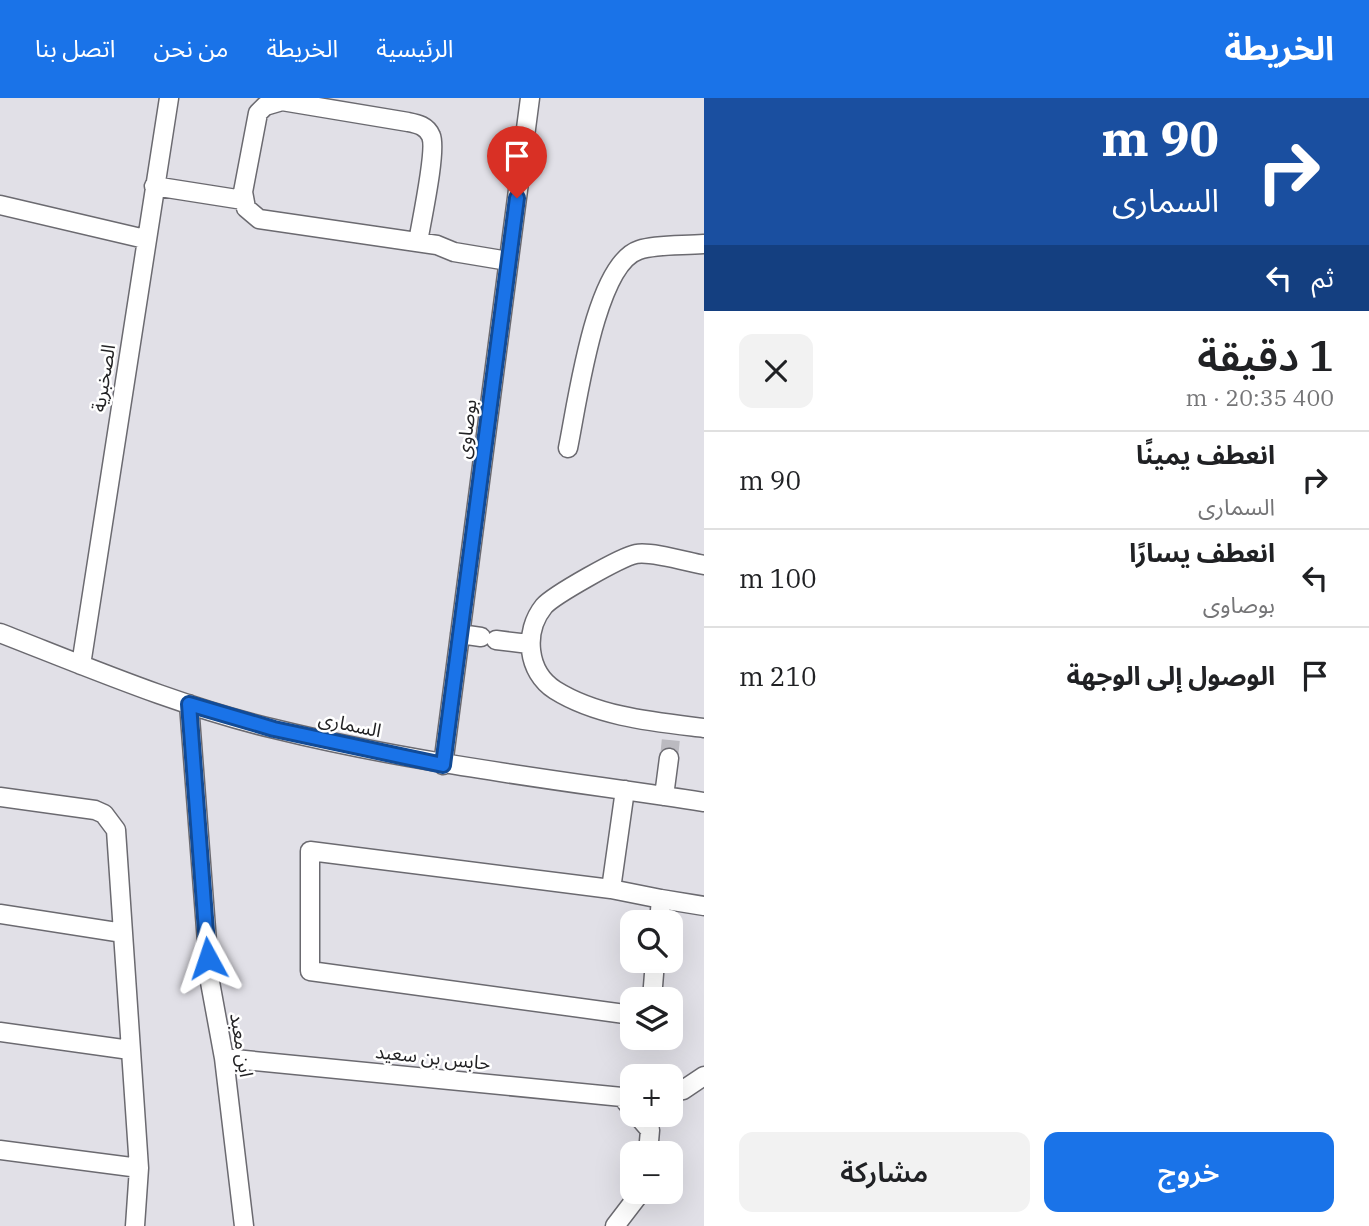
<!DOCTYPE html>
<html lang="ar">
<meta charset="utf-8">
<style>
:root{--surface:#fff;--page:#f2f2f2;--text:#202124;--muted:#757577;--line:#e0e0e0;--accent:#1a73e8}
body{margin:0;font-family:"IBM Plex Serif","Noto Sans Arabic",serif;background:var(--page);color:var(--text);direction:rtl;height:100vh;display:flex;flex-direction:column;font-size:26px;white-space:nowrap}
*{box-sizing:border-box;margin:0}
p{font-size:23px;color:var(--muted)}
.icon{flex:none;width:38px;height:38px;fill:none;stroke:currentColor;stroke-width:2;stroke-linecap:round;stroke-linejoin:round}
.map{position:relative;flex:1;overflow:hidden;direction:ltr}
.sheet{display:flex;flex-direction:column;background:var(--surface);width:665px}
.sheet>*{flex:none}
.top-card{background:#1a4fa0;color:#fff;overflow:hidden}
.fabs{position:absolute;left:620px;top:812px;display:grid;gap:14px}
.fabs a{display:grid;place-items:center;width:63px;height:63px;border-radius:14px;background:var(--surface);box-shadow:0 7px 28px #0002;font-size:35px}
.pin{position:absolute;display:grid;place-items:center;width:60px;height:60px;color:#fff;margin:-72px -30px;border-radius:50% 50% 50% 0;rotate:-45deg;box-shadow:0 0 7px #0007}
.pin .icon{rotate:45deg}
.me{position:absolute;width:77px;margin:-38px;rotate:355deg;stroke-linejoin:round;filter:drop-shadow(0 0 5px #0008)}
.turn{display:flex;align-items:center;gap:24px;height:147px;padding:0 35px;font-size:32px}
.turn .icon{width:91px;height:91px;stroke-width:2.5}
.turn b{display:block;font-size:49px;line-height:60px}
.then{display:flex;align-items:center;height:66px;padding:0 35px;background:#0003;gap:14px;font-size:26px}
.round{display:grid;place-items:center;flex:none;width:74px;height:74px;border-radius:14px;background:var(--page)}
.overview{display:flex;align-items:center;justify-content:space-between;height:119px;padding:0 35px}
h1{font-size:42px;font-weight:600;line-height:52px}
.action{display:flex;gap:14px;margin-top:auto;padding:14px 35px}
.action a{flex:1;height:80px;border-radius:14px;background:var(--accent);color:#fff;font-size:28px;font-weight:600;line-height:80px;text-align:center}
.action a+a{background:var(--page);color:var(--text)}
ul{padding:0;list-style:none}
li{display:flex;align-items:center;gap:21px;height:98px;padding:0 35px;border-top:2px solid var(--line)}
li div{flex:1}
li b{display:block;font-size:26px}
li em{font-style:normal}
header{display:flex;align-items:center;gap:42px;box-sizing:border-box;height:98px;padding:0 35px;background:var(--accent);color:#fff}
header strong{font-size:33px}
nav{display:flex;gap:38px;margin-inline-start:auto;font-size:24px}
main{display:flex;flex:1;min-height:0}
.map>svg:first-child{display:block}
.lines{fill:none;stroke-linecap:round;stroke-linejoin:round}
.minor-tunnel{stroke:#bbbac0;stroke-width:18;stroke-dasharray:18 9;stroke-linecap:butt}
.minor-casing{stroke:#6b6a70;stroke-width:21}
.minor{stroke:#fff;stroke-width:18}
.route-casing{stroke:#114b97;stroke-width:18}
.route{stroke:#1a73e8;stroke-width:12}
.labels{text-anchor:middle;dominant-baseline:central;stroke-width:5;stroke-linejoin:round;paint-order:stroke}
.street-label{font-size:19px;fill:#222224;stroke:#fff}
</style>
<header>
<strong>الخريطة</strong>
<nav><a>الرئيسية</a><a>الخريطة</a><a>من نحن</a><a>اتصل بنا</a></nav>
</header>
<main>
<section class="sheet">
<div class="top-card">
<div class="turn"><svg class="icon" aria-label="right" viewBox="0 0 24 24"><path d="M7 20v-9h11M14 6l5 5-5 5"/></svg><div><b>90 m</b>السمارى</div></div>
<div class="then">ثم<svg class="icon" aria-label="left" viewBox="0 0 24 24"><path d="M17 20v-9H6M10 6l-5 5 5 5"/></svg></div>
</div>
<div class="overview"><div><h1>1 دقيقة</h1><p>400 m · 20:35</p></div><a class="round"><svg class="icon" aria-label="close" viewBox="0 0 24 24"><path d="M6 6l12 12M18 6L6 18"/></svg></a></div>
<ul>
<li><svg class="icon" aria-label="right" viewBox="0 0 24 24"><path d="M7 20v-9h11M14 6l5 5-5 5"/></svg><div><b>انعطف يمينًا</b><p>السمارى</p></div><em>90 m</em></li>
<li><svg class="icon" aria-label="left" viewBox="0 0 24 24"><path d="M17 20v-9H6M10 6l-5 5 5 5"/></svg><div><b>انعطف يسارًا</b><p>بوصاوى</p></div><em>100 m</em></li>
<li><svg class="icon" aria-label="arrive" viewBox="0 0 24 24"><path d="M6 21V4h12l-3 4 3 4H6"/></svg><div><b>الوصول إلى الوجهة</b></div><em>210 m</em></li>
</ul>
<div class="action"><a>خروج</a><a>مشاركة</a></div>
</section>
<div class="map">
<svg width="704" height="1128" viewBox="0 0 704 1128">
<rect width="100%" height="100%" fill="#e1e0e7"/>
<g class="lines">
<path class="minor-tunnel" d="M 669,660 L 671,640"/>
<defs>
<path id="minor" d="M 154,88 L 243,102
M 0,107 L 145,141
M 418,144 C 421,125 437,52 431,38 C 427,28 418,26 408,24 L 282,3 L 265,8 L 258,15 L 243,94 L 246,110 L 259,121 L 437,147 L 454,154 L 508,163
M 568,350 C 577,307 595,166 639,152 C 658,146 684,148 704,146
M 704,467 C 688,464 651,453 636,456 C 621,459 554,497 544,508 C 523,534 527,574 555,592 C 598,619 655,624 704,630
M 0,535 C 90,570 181,609 275,631 C 417,666 560,682 704,704
M 460,536 L 481,539
M 496,542 L 529,546
M 81,567 L 169,0
M 189,606 L 210,884 L 224,960 L 244,1128
M 443,667 L 530,0
M 664,698 L 669,660
M 0,699 L 95,712 L 104,716 L 116,732 L 139,1070 L 135,1128
M 611,791 L 625,692
M 661,801 L 704,808
M 0,816 L 123,835
M 652,901 L 655,863
M 632,917 L 310,873 L 310,753 L 611,791 L 661,801 L 659,824
M 0,934 L 130,952
M 224,960 L 622,999 L 632,1011
M 670,995 L 683,992 L 704,978
M 637,1017 L 650,1032 L 648,1055
M 0,1052 L 139,1070
M 615,1128 L 641,1094"/>
</defs>
<use href="#minor" class="minor-casing"/>
<use href="#minor" class="minor"/>
</g>
<g class="lines">
<defs>
<path id="route" d="M 208,860 L 189,606 L 274,631 L 443,667 L 517,100"/>
</defs>
<use href="#route" class="route-casing"/>
<use href="#route" class="route"/>
</g>
<g class="labels">
<g class="street-label">
<text transform="translate(103 280) rotate(-81)">الصخبرية</text>
<text transform="translate(466 331) rotate(-83)">بوصاوى</text>
<text transform="translate(350 626) rotate(12)">السمارى</text>
<text transform="translate(242 947) rotate(81)">ابن معبد</text>
<text transform="translate(433 959) rotate(6)">حابس بن سعيد</text>
</g>
</g>
</svg>
<div class="fabs">
<a><svg class="icon" aria-label="search" viewBox="0 0 24 24"><circle cx="10" cy="10" r="6"/><path d="M15 15l6 6"/></svg></a>
<a><svg class="icon" aria-label="layers" viewBox="0 0 24 24"><path d="M12 4l9 5-9 5-9-5zM3 14l9 5 9-5"/></svg></a>
<a>+</a>
<a>−</a>
</div>
<div class="pin" style="left:517px;top:100px;background:#d93025"><svg class="icon" aria-label="arrive" viewBox="0 0 24 24"><path d="M6 21V4h12l-3 4 3 4H6"/></svg></div>
<svg class="me" style="left:208px;top:860px" viewBox="-20 -20 40 40"><path d="M0-17L14 15 0 8-14 15z" fill="#1a73e8" stroke="#fff" stroke-width="4"/></svg>
</div>
</main>
